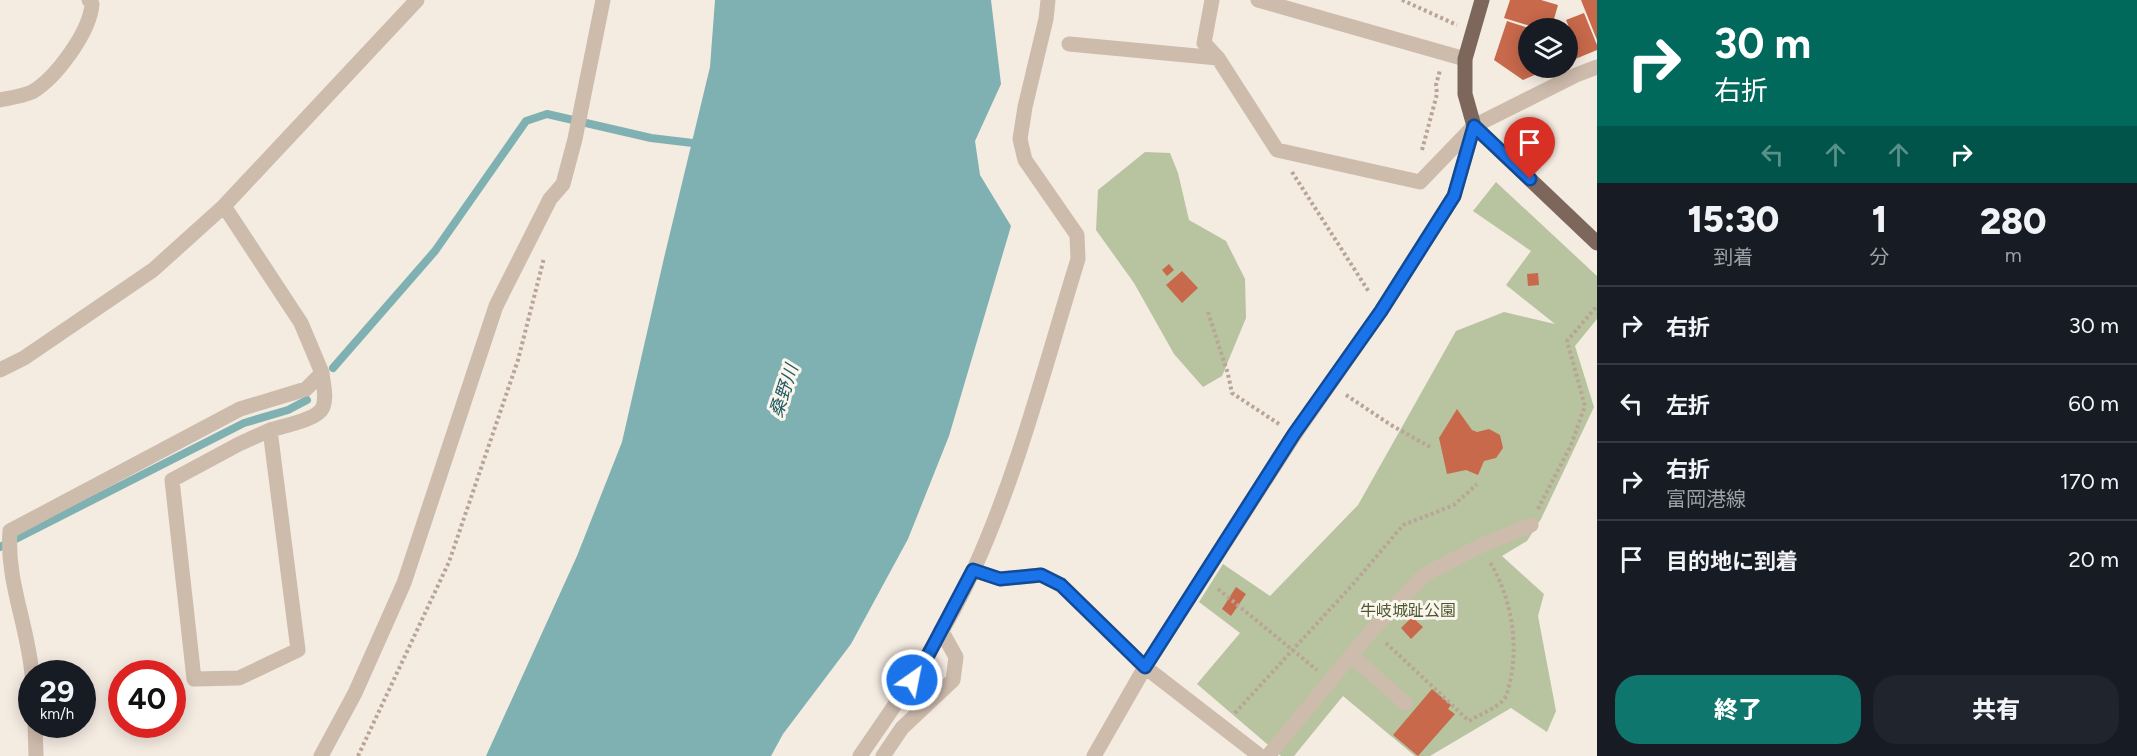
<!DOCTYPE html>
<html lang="ja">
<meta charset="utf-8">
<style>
:root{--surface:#171b24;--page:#20242c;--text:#f1f3f6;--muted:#9ea1a6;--line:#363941;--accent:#0f766e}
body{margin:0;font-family:Figtree,"Noto Sans JP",sans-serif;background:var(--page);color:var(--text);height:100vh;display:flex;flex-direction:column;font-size:22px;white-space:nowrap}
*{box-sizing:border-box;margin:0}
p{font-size:20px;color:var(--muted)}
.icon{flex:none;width:33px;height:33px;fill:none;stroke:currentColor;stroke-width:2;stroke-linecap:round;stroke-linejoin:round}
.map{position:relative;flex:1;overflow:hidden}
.side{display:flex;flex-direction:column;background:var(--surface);width:540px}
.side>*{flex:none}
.hud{background:#00695c;color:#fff;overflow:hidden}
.fabs{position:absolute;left:1518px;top:18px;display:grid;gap:12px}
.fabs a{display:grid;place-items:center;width:60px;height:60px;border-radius:50%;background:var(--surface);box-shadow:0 3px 15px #0003;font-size:30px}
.speed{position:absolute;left:18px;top:660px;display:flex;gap:12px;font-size:30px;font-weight:700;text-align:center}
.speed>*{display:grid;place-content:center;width:78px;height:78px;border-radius:50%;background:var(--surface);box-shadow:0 3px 15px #0003;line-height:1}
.speed small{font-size:15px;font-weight:400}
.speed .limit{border:9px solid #d22;background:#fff;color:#111}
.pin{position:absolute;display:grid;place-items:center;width:51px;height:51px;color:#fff;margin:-62px -26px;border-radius:50% 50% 50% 0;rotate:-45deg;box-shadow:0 0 6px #0007}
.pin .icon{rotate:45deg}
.me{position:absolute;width:66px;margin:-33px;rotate:33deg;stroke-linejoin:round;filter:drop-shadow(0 0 4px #0008)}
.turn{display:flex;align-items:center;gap:21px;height:126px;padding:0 18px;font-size:27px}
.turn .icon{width:78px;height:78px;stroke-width:2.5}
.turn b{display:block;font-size:42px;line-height:51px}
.lanes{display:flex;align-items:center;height:57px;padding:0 18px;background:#0003;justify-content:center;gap:30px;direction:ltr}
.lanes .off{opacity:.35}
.eta{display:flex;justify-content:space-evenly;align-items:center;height:102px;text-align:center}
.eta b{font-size:36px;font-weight:800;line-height:42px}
.button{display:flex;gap:12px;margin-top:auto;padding:12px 18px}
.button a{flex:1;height:69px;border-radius:24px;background:var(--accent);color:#fff;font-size:24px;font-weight:800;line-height:69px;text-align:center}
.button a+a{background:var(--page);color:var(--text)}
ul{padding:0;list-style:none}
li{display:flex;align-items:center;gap:18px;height:78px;padding:0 18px;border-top:2px solid var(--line)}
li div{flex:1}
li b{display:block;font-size:22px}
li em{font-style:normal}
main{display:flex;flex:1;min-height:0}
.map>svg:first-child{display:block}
.green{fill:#b8c4a0}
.water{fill:#7fb0b2}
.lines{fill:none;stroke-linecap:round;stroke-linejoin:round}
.stream{stroke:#7fb0b2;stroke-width:8}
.building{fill:#c8694b}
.path{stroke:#b9a596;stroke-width:4;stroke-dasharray:3 3;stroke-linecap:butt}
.minor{stroke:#cdbbac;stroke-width:15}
.major{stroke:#7d675c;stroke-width:15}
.route-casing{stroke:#114b97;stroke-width:15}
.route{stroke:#1a73e8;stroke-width:10}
.labels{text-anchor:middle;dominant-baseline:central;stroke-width:6;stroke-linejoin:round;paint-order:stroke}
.park-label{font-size:16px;fill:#4a5a2e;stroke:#fbf5ee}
.water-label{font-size:18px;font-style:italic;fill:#1f5a5e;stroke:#fbf5ee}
</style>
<main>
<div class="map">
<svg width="1597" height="756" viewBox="0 0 1597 756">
<rect width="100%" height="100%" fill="#f4ebe1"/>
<path class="green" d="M 1145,152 L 1170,153 L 1178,173 L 1189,220 L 1226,241 L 1245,279 L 1246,318 L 1222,376 L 1203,387 L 1174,354 L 1134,283 L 1096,230 L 1098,190 Z
M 1496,182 L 1597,276 L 1597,319 L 1575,346 L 1594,407 L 1541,519 L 1527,541 L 1502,556 L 1544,594 L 1538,616 L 1556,711 L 1547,732 L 1511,708 L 1430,756 L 1415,756 L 1343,696 L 1294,756 L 1281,756 L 1197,684 L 1240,633 L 1199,602 L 1223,564 L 1270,596 L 1358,505 L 1456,331 L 1504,312 L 1555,324 L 1506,285 L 1531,251 L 1473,211 Z"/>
<path class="water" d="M 715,0 L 991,0 L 1001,84 L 975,141 L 980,175 L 1011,226 L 949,436 L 908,539 L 851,644 L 783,734 L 771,756 L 486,756 L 577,556 L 622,442 L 664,258 L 710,67 Z"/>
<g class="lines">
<path class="stream" d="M 333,368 L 435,251 L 526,121 L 547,114 L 651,138 L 701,144
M 0,547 L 244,423 L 288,410 L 307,400"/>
</g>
<path class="building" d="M 1510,0 L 1541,0 L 1558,5 L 1552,26 L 1539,22 L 1537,28 L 1504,18 Z
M 1581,0 L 1597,0 L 1597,40 Z
M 1584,13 L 1597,45 L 1597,50 L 1568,62 L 1568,33 L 1571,32 L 1566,20 Z
M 1507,21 L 1528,28 L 1528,46 L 1526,53 L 1528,55 L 1528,68 L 1542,68 L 1544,71 L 1523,80 L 1494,60 Z
M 1169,264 L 1174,270 L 1167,276 L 1162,270 Z
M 1182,271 L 1198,288 L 1182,303 L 1166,285 Z
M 1538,273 L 1539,285 L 1528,286 L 1527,274 Z
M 1457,409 L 1472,430 L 1477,432 L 1489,429 L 1500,435 L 1503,448 L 1496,458 L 1484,461 L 1478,475 L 1466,470 L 1447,474 L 1439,438 Z
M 1236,587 L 1246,594 L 1231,616 L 1222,609 Z
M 1412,617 L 1423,627 L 1411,639 L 1401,628 Z
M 1432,689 L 1451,705 L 1448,709 L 1455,714 L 1418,756 L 1393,735 Z"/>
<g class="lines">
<path class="path" d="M 1402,0 L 1457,25
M 1422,150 L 1437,94 L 1436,85 L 1440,70
M 1292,172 L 1369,292
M 1208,312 L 1228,374 L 1232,393 L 1279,424
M 1346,395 L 1391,425 L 1430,447
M 1538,509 L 1571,445 L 1585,406 L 1567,341 L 1597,306
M 1218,589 L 1317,670
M 1386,643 L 1469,721 C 1480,714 1496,709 1504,699 C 1508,694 1508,688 1510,682 C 1519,641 1511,598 1490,562
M 1235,713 L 1354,583 L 1403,525 L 1454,505 L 1477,484
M 358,756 L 449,562 L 518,360 L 544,258"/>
<path class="minor" d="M 1212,0 L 1204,43 L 1218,58 L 1277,150 L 1420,182 L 1474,126 L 1576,75 L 1597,67
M 1258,0 L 1465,59
M 1069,44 L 1218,58
M 0,100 C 10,98 23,96 32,92 C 56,78 90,32 92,4 L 89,0
M 0,370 L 24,358 L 153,270 L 224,206 L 417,0
M 270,430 L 239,444 L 172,480 L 194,679 L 239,678 L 298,650 L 270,430 C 283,426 318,420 323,407 C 327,397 323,383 322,373
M 973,570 L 1000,579 L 1041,575 L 1061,585 L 1145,667 L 1260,756
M 1351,655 L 1405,703
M 32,675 C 28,626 6,580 10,531 L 240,409 L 306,389 L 322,373 L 301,323 L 224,206
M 35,724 L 36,756
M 321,756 L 355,693 L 404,583 L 496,306 L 550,199 L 563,184 L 575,139 L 603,0
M 860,756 C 901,696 944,636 974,569 C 1019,470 1046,362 1078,259 L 1077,235 L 1025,160 L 1020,139 L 1025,107 L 1046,19 L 1048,0
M 883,756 L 902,728 L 953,680 L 956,657 L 941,630
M 1094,756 L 1145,667 L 1295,434 L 1381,311 L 1454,196 L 1474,126
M 1268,756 L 1372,630 L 1424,575 L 1480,546 L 1531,525"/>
<path class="major" d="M 1482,0 L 1465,59 L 1465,94 L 1474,126 L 1597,243"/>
</g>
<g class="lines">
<defs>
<path id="route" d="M 912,680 L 925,661 L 973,570 L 1000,579 L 1041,575 L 1061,585 L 1145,667 L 1294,434 L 1381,311 L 1454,196 L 1474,126 L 1530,179"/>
</defs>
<use href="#route" class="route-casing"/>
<use href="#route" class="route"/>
</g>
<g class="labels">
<g class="park-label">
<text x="1408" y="610">牛岐城趾公園</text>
</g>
<g class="water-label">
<text transform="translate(784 391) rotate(-72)">桑野川</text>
</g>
</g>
</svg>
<div class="fabs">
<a><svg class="icon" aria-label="layers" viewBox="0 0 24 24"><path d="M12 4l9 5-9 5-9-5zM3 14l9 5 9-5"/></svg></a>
</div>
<div class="speed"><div>29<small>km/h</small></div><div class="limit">40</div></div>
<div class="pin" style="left:1530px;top:179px;background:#d93025"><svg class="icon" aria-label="arrive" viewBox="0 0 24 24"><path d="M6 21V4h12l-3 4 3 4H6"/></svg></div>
<svg class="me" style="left:912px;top:680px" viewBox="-20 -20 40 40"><circle r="17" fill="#1a73e8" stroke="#fff" stroke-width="3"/><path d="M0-11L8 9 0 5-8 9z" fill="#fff"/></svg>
</div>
<section class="side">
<div class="hud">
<div class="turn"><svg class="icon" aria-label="right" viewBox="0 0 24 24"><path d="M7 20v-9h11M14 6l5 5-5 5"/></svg><div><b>30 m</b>右折</div></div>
<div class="lanes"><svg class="icon off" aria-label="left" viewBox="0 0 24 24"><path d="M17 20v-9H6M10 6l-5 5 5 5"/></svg><svg class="icon off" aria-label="ahead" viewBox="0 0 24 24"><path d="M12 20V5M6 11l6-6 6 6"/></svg><svg class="icon off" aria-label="ahead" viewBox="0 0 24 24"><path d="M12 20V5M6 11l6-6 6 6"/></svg><svg class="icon" aria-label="right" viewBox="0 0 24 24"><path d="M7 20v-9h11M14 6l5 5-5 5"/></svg></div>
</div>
<div class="eta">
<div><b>15:30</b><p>到着</p></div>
<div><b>1</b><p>分</p></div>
<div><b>280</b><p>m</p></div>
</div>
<ul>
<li><svg class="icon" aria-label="right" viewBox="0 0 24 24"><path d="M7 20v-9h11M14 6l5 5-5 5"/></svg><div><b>右折</b></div><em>30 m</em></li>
<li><svg class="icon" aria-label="left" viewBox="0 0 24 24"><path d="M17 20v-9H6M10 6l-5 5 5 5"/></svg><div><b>左折</b></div><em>60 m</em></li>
<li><svg class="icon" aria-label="right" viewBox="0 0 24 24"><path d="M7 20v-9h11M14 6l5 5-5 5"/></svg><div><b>右折</b><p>富岡港線</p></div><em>170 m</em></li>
<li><svg class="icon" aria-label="arrive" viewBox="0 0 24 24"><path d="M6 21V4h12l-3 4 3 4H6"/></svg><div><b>目的地に到着</b></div><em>20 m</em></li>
</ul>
<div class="button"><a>終了</a><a>共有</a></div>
</section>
</main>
